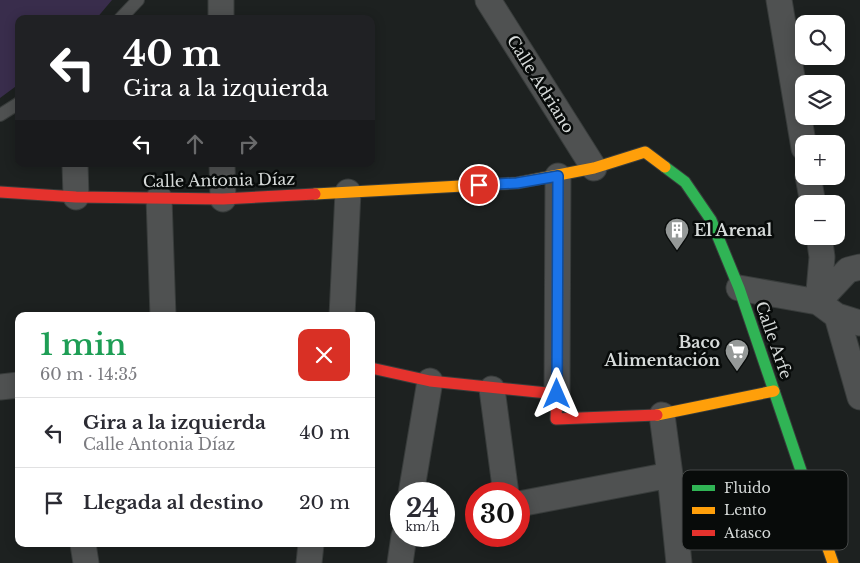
<!DOCTYPE html>
<html lang="es">
<meta charset="utf-8">
<style>
:root{--surface:#fff;--page:#f2f2f3;--text:#2b2b33;--muted:#7c7c81;--line:#e1e1e2}
body{margin:0;font-family:"Libre Baskerville",serif;background:var(--page);color:var(--text);height:100vh;display:flex;flex-direction:column;font-size:19px;white-space:nowrap}
*{box-sizing:border-box;margin:0}
p{font-size:16px;color:var(--muted)}
.icon{flex:none;width:28px;height:28px;fill:none;stroke:currentColor;stroke-width:2;stroke-linecap:round;stroke-linejoin:round}
.map{position:relative;flex:1;overflow:hidden}
.details{position:absolute;left:15px;top:312px;width:360px;height:235px;display:flex;flex-direction:column;background:var(--surface);border-radius:10px;box-shadow:0 2px 12px #0003}
.details>*{flex:none}
.top-card{position:absolute;left:15px;top:15px;width:360px;height:152px;border-radius:10px;box-shadow:0 2px 12px #0003;background:#202124;color:#fff;overflow:hidden}
.tools{position:absolute;left:795px;top:15px;display:grid;gap:10px}
.tools a{display:grid;place-items:center;width:50px;height:50px;border-radius:10px;background:var(--surface);box-shadow:0 2px 12px #0003;font-size:25px}
.speed{position:absolute;left:390px;top:482px;display:flex;gap:10px;font-size:25px;font-weight:700;text-align:center}
.speed>*{display:grid;place-content:center;width:65px;height:65px;border-radius:50%;background:var(--surface);box-shadow:0 2px 12px #0003;line-height:1}
.speed small{font-size:12px;font-weight:400}
.speed .limit{border:8px solid #d22;background:#fff;color:#111}
.pin{position:absolute;display:grid;place-items:center;width:42px;height:42px;color:#fff;margin:-21px;border:2px solid #fff;border-radius:50%;box-shadow:0 1px 5px #0007}
.me{position:absolute;width:55px;margin:-28px;rotate:0deg;stroke-linejoin:round;filter:drop-shadow(0 0 4px #0008)}
.turn{display:flex;align-items:center;gap:18px;height:105px;padding:0 25px;font-size:22px}
.turn .icon{width:65px;height:65px;stroke-width:2.5}
.turn b{display:block;font-size:35px;line-height:42px}
.lanes{display:flex;align-items:center;height:48px;padding:0 25px;background:#0003;justify-content:center;gap:25px;direction:ltr}
.lanes .off{opacity:.35}
.round{display:grid;place-items:center;flex:none;width:52px;height:52px;border-radius:10px;background:var(--page)}
.overview{display:flex;align-items:center;justify-content:space-between;height:85px;padding:0 25px}
h1{font-size:30px;font-weight:600;line-height:38px;color:#1e9e55}
ul{padding:0;list-style:none}
li{display:flex;align-items:center;gap:15px;height:70px;padding:0 25px;border-top:1px solid var(--line)}
li div{flex:1}
li b{display:block;font-size:19px}
li em{font-style:normal}
.map>svg:first-child{display:block}
.green{fill:#392d4c}
.lines{fill:none;stroke-linecap:round;stroke-linejoin:round}
.lane-casing{stroke:#383c3b;stroke-width:14}
.street-casing{stroke:#383c3b;stroke-width:27}
.fast-casing{stroke:#383c3b;stroke-width:13}
.slow-casing{stroke:#383c3b;stroke-width:13}
.jam-casing{stroke:#383c3b;stroke-width:13}
.lane{stroke:#4f5151;stroke-width:12}
.street{stroke:#4f5151;stroke-width:25}
.fast{stroke:#30b455;stroke-width:11}
.slow{stroke:#ff9f0a;stroke-width:11}
.jam{stroke:#e5322d;stroke-width:11}
.route-casing{stroke:#114b97;stroke-width:12}
.route{stroke:#1a73e8;stroke-width:9}
.labels{text-anchor:middle;dominant-baseline:central;stroke-width:5;stroke-linejoin:round;paint-order:stroke}
.street-label{font-size:16px;fill:#d6dad9;stroke:#080b0a}
.poi-label{font-size:16px;font-weight:bold;fill:#d6dad9;stroke:#080b0a;text-anchor:start}
.key{fill:#080b0a;stroke:#464948;stroke-width:1}
.key-label{font-size:14px;fill:#d6dad9}
</style>
<div class="map">
<svg width="860" height="563" viewBox="0 0 860 563">
<rect width="100%" height="100%" fill="#1d2120"/>
<path class="green" d="M 0,0 L 112,0 L 96,19 L 19,19 L 19,47 L 15,51 L 19,56 L 19,84 L 0,98 Z"/>
<g class="lines">
<defs>
<path id="lane" d="M 120,19 L 138,0
M 0,115 L 19,103"/>
<path id="street" d="M 221,0 L 221,19
M 488,0 L 594,168
M 779,0 L 804,148
M 75,164 L 76,197
M 222,164 L 223,199
M 808,176 L 813,204
M 159,198 L 163,316
M 739,288 L 818,302 L 837,316 L 860,323
M 818,302 L 822,257 L 819,236
M 818,302 L 848,270 L 860,267
M 342,316 L 348,192
M 837,316 L 860,397
M 0,387 L 19,385
M 492,389 L 506,494
M 557,394 L 558,176
M 662,415 L 670,475 L 679,563
M 411,494 L 430,381
M 519,504 L 670,475
M 83,544 L 86,563
M 309,563 L 311,544
M 400,563 L 404,536"/>
<path id="fast" d="M 665,167 L 685,182 L 711,220 L 739,288 L 809,494"/>
<path id="slow" d="M 315,194 L 517,183 L 594,168 L 645,152 L 665,167
M 657,415 L 774,391
M 809,494 L 833,563"/>
<path id="jam" d="M 0,192 L 76,197 L 223,199 L 315,194
M 371,368 L 430,381 L 557,394 L 556,419 L 657,415"/>
</defs>
<use href="#lane" class="lane-casing"/>
<use href="#street" class="street-casing"/>
<use href="#fast" class="fast-casing"/>
<use href="#slow" class="slow-casing"/>
<use href="#jam" class="jam-casing"/>
<use href="#lane" class="lane"/>
<use href="#street" class="street"/>
<use href="#fast" class="fast"/>
<use href="#slow" class="slow"/>
<use href="#jam" class="jam"/>
</g>
<g class="lines">
<defs>
<path id="route" d="M 479,185 L 517,183 L 558,176 L 557,394"/>
</defs>
<use href="#route" class="route-casing"/>
<use href="#route" class="route"/>
</g>
<defs>
<symbol id="building-pin" viewBox="-11 -11 22 30"><path d="M0 17L-7.5 6A9.5 9.5 0 1 1 7.5 6Z" fill="#959998" stroke="#080b0a"/><path d="M-4-6H4V6H1V3H-1V6H-4ZM-2.5-4.3h1.7v1.8h-1.7ZM.8-4.3h1.7v1.8H.8ZM-2.5-1h1.7V.8h-1.7ZM.8-1h1.7V.8H.8Z" fill="#fff"/></symbol>
<symbol id="supermarket-pin" viewBox="-11 -11 22 30"><path d="M0 17L-7.5 6A9.5 9.5 0 1 1 7.5 6Z" fill="#959998" stroke="#080b0a"/><path d="M-6-5.5h2.5l.6 2H6L4.5 2H-2.5L-4.4-4H-6ZM-1.5 3.2a1.3 1.3 0 1 0 .1 0ZM3 3.2a1.3 1.3 0 1 0 .1 0Z" fill="#fff"/></symbol>
</defs>
<g fill-rule="evenodd">
<use href="#building-pin" x="663" y="216" width="28" height="38"/>
<use href="#supermarket-pin" x="723" y="337" width="28" height="38"/>
</g>
<g class="labels">
<g class="street-label">
<text transform="translate(541 84) rotate(58)">Calle Adriano</text>
<text transform="translate(219 180) rotate(-1)">Calle Antonia Díaz</text>
<text transform="translate(774 340) rotate(71)">Calle Arfe</text>
</g>
<g class="poi-label">
<text x="694" y="230">El Arenal</text>
<text x="720" y="342" text-anchor="end">Baco<tspan x="720" dy="18">Alimentación</tspan></text>
</g>
</g>
<rect x="682" y="470" width="166" height="80" rx="8" class="key"/>
<rect x="692" y="485" width="23" height="6" fill="#30b455"/>
<rect x="692" y="507" width="23" height="7" fill="#ff9f0a"/>
<rect x="692" y="530" width="23" height="6" fill="#e5322d"/>
<g class="key-label">
<text x="724" y="493">Fluido</text>
<text x="724" y="515">Lento</text>
<text x="724" y="538">Atasco</text>
</g>
</svg>
<div class="tools">
<a><svg class="icon" aria-label="search" viewBox="0 0 24 24"><circle cx="10" cy="10" r="6"/><path d="M15 15l6 6"/></svg></a>
<a><svg class="icon" aria-label="layers" viewBox="0 0 24 24"><path d="M12 4l9 5-9 5-9-5zM3 14l9 5 9-5"/></svg></a>
<a>+</a>
<a>−</a>
</div>
<div class="speed"><div>24<small>km/h</small></div><div class="limit">30</div></div>
<div class="pin" style="left:479px;top:185px;background:#d93025"><svg class="icon" aria-label="arrive" viewBox="0 0 24 24"><path d="M6 21V4h12l-3 4 3 4H6"/></svg></div>
<svg class="me" style="left:557px;top:394px" viewBox="-20 -20 40 40"><path d="M0-17L14 15 0 8-14 15z" fill="#1a73e8" stroke="#fff" stroke-width="4"/></svg>
<div class="top-card">
<div class="turn"><svg class="icon" aria-label="left" viewBox="0 0 24 24"><path d="M17 20v-9H6M10 6l-5 5 5 5"/></svg><div><b>40 m</b>Gira a la izquierda</div></div>
<div class="lanes"><svg class="icon" aria-label="left" viewBox="0 0 24 24"><path d="M17 20v-9H6M10 6l-5 5 5 5"/></svg><svg class="icon off" aria-label="ahead" viewBox="0 0 24 24"><path d="M12 20V5M6 11l6-6 6 6"/></svg><svg class="icon off" aria-label="right" viewBox="0 0 24 24"><path d="M7 20v-9h11M14 6l5 5-5 5"/></svg></div>
</div>
<section class="details">
<div class="overview"><div><h1>1 min</h1><p>60 m · 14:35</p></div><a class="round" style="background:#d93025;color:#fff"><svg class="icon" aria-label="close" viewBox="0 0 24 24"><path d="M6 6l12 12M18 6L6 18"/></svg></a></div>
<ul>
<li><svg class="icon" aria-label="left" viewBox="0 0 24 24"><path d="M17 20v-9H6M10 6l-5 5 5 5"/></svg><div><b>Gira a la izquierda</b><p>Calle Antonia Díaz</p></div><em>40 m</em></li>
<li><svg class="icon" aria-label="arrive" viewBox="0 0 24 24"><path d="M6 21V4h12l-3 4 3 4H6"/></svg><div><b>Llegada al destino</b></div><em>20 m</em></li>
</ul>
</section>
</div>
